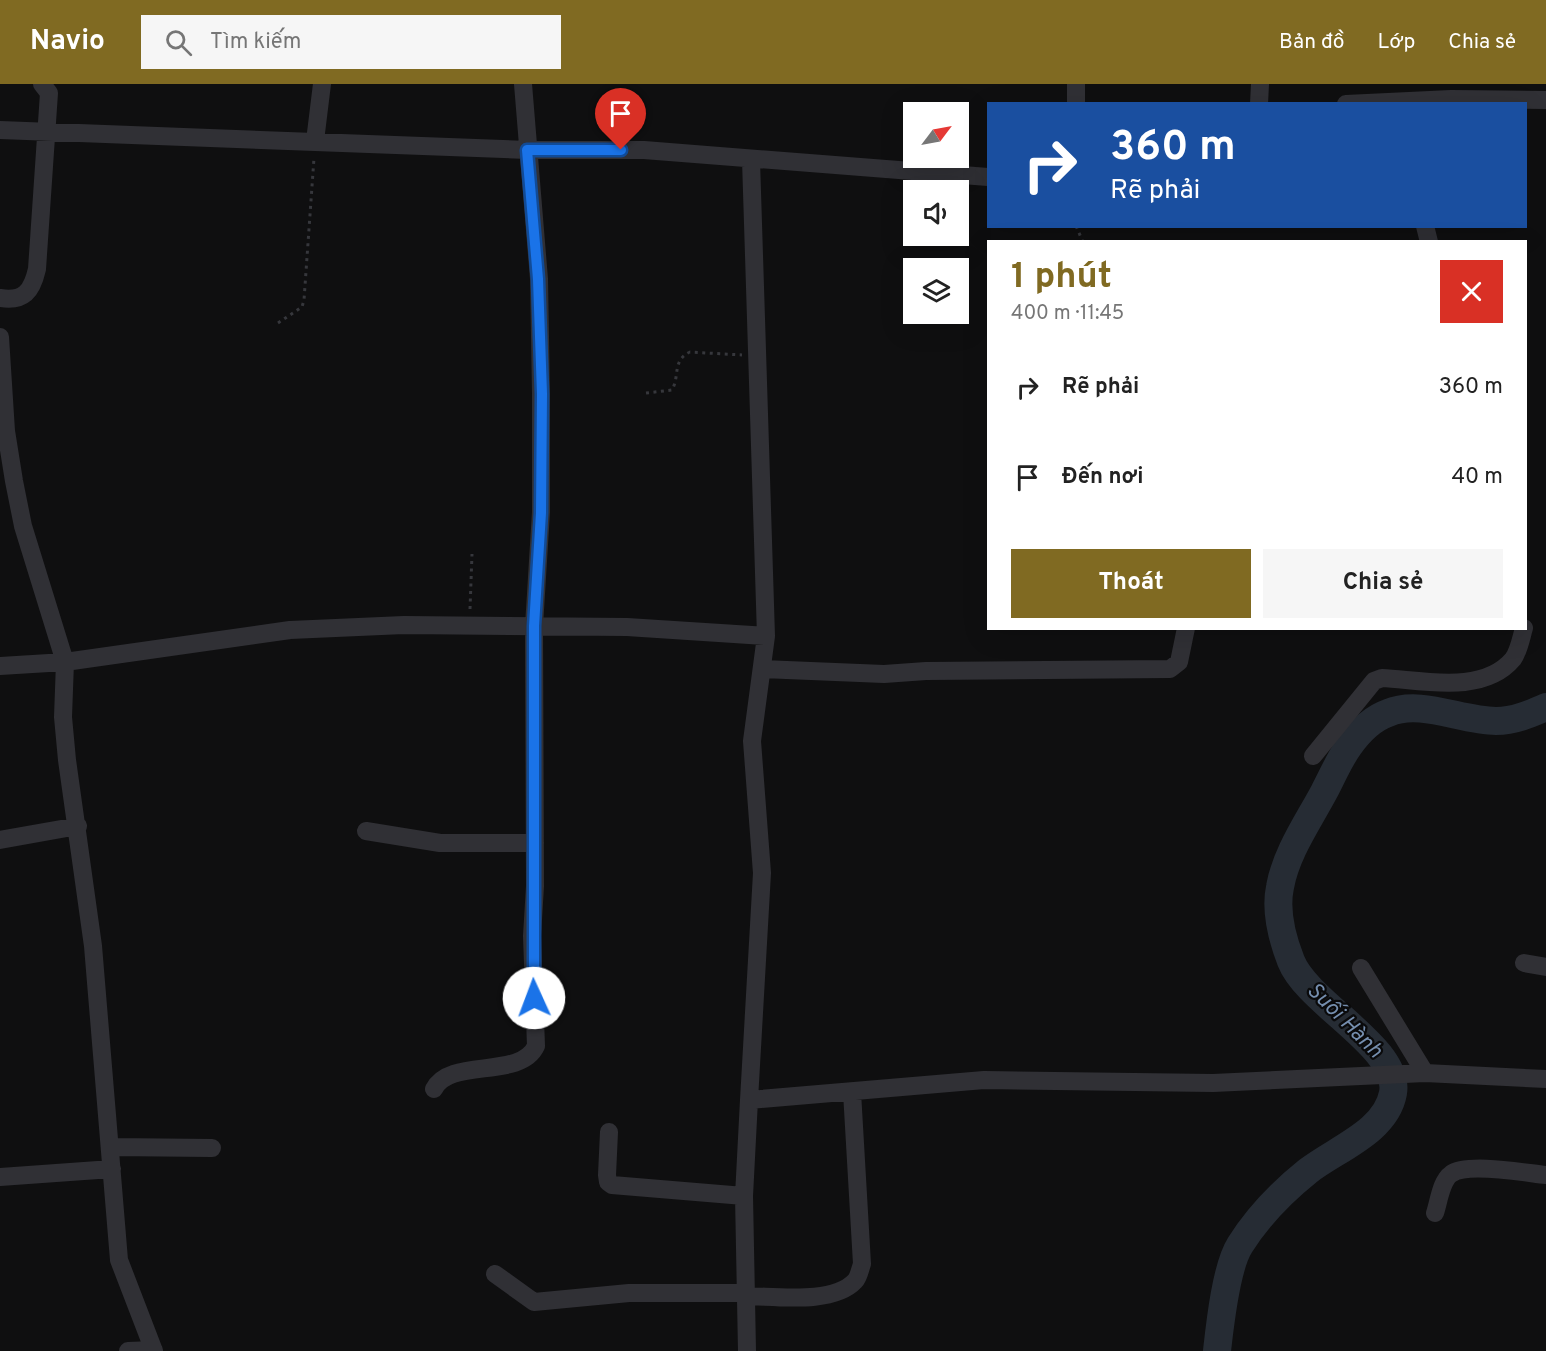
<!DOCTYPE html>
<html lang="vi">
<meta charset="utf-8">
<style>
:root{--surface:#fff;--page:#f6f6f6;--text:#222;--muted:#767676;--accent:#806a22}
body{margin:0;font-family:Overpass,sans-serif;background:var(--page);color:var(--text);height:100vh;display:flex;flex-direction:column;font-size:22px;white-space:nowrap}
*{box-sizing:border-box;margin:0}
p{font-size:20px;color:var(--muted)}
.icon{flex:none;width:33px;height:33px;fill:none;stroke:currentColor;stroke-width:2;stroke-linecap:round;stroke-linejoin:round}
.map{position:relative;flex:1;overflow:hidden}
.drawer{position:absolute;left:987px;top:156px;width:540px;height:390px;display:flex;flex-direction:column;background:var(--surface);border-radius:0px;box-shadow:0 6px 24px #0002}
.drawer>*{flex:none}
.banner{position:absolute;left:987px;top:18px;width:540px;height:126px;border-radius:0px;box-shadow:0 6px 24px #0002;background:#1a4fa0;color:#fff;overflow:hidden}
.needle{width:39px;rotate:58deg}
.controls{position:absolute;left:903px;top:18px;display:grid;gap:12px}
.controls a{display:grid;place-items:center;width:66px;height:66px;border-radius:0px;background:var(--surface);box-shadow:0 6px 24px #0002;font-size:30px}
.pin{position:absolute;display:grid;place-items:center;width:51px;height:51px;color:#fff;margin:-62px -26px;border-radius:50% 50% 50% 0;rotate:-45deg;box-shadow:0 0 6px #0007}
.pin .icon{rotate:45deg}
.me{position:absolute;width:66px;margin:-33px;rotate:358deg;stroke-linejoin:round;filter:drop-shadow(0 0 4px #0008)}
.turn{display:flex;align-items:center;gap:21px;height:126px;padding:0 24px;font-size:27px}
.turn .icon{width:78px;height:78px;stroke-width:2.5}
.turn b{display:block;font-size:42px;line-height:51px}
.round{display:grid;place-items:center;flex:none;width:63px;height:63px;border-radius:0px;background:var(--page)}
.summary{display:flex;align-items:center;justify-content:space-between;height:102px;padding:0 24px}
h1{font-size:36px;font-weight:700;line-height:45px;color:var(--accent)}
.button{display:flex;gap:12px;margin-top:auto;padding:12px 24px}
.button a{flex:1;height:69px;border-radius:0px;background:var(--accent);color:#fff;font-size:24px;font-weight:700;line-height:69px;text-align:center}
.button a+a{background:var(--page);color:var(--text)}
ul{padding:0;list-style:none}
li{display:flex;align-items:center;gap:18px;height:90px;padding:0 24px}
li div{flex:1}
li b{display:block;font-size:22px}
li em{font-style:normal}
header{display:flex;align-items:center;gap:36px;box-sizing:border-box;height:84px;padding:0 30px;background:var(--accent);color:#fff}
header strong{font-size:28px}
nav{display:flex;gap:33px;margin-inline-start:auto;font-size:21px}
.search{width:420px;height:54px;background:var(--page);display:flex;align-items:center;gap:15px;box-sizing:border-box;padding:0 21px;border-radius:0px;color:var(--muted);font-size:22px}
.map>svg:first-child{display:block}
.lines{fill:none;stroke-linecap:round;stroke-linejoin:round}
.river{stroke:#262c34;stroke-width:28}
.path{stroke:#36373c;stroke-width:3;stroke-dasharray:3 4.5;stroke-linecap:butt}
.minor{stroke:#303035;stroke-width:18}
.route-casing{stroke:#114b97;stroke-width:15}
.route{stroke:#1a73e8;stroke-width:10}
.labels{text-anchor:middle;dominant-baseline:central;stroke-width:4.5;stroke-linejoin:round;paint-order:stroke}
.water-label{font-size:22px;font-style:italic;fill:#758eae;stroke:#0a0a0b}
</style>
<header>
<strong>Navio</strong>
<div class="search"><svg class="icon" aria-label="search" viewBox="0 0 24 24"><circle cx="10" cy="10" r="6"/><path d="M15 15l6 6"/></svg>Tìm kiếm</div>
<nav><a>Bản đồ</a><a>Lớp</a><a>Chia sẻ</a></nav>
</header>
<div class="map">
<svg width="1546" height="1267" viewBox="0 0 1546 1267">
<rect width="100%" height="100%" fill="#0f0f10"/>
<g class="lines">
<path class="river" d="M 1217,1267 C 1220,1240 1226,1183 1240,1161 C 1257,1134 1283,1107 1308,1087 C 1336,1065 1386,1048 1393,1009 C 1401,964 1308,920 1291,877 C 1282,854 1275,827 1280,803 C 1286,769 1308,738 1324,708 C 1332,693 1339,676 1349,662 C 1359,648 1371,635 1388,629 C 1421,615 1461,637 1496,637 C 1514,637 1530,630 1546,623"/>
<path class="path" d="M 1076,142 L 1083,158
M 278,239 L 302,223 L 304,216 L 314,74
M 646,309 L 672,306 C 680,292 672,276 690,268 L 742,271
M 470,525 L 472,470"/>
<path class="minor" d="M 1076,0 L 1076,20
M 1259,20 L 1260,0
M 1346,20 L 1451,15 L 1546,16
M 0,46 L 527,66 L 644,66 L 988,93
M 315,57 L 322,0
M 1425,142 L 1429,158
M 0,214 C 24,218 32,207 37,185 L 49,9 L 42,0
M 0,253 L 6,347 L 14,397 L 23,442 L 65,578 L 63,633 L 67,676 L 93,862 L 119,1176 L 154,1267
M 0,582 L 65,578 L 290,546 L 404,541 L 627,543 L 766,552
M 762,585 L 884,590 L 926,587 L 1170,585 L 1179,578 L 1186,544
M 1313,672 L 1374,597 L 1382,594 C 1422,596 1483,611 1513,575 C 1519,567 1521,554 1524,544
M 366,747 L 440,759 L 535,759
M 0,756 L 78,742
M 1524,879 L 1546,883
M 1361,884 L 1425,989
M 434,1005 C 450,973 520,996 536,962 L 532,852 L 535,802 L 534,542 L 541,428 L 541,310 L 539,195 L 523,0
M 749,1016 L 762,789 L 752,657 L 766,552 L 751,76
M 609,1048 L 607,1091 L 608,1098 L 612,1101 L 744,1112
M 111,1063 L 212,1064
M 0,1093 L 112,1085
M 1435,1129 C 1439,1117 1441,1097 1451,1090 C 1467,1078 1526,1089 1546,1091
M 495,1190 L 534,1218 L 629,1209 L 745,1209
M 745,1212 C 774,1212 833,1221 855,1197 C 859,1193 860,1185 862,1180 L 852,1008
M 128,1267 L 154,1266
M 747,1267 L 744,1112 L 749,1016 L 984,996 L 1213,999 L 1425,989 L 1546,995"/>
</g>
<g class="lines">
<defs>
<path id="route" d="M 534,914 L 534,542 L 541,429 L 542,310 L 538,195 L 527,66 L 621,66"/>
</defs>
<use href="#route" class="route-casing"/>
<use href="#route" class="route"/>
</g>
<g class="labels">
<g class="water-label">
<text transform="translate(1344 937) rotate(45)">Suối Hành</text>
</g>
</g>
</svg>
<div class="controls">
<a><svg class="needle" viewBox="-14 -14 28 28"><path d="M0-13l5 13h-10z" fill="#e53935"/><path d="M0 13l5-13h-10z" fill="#767676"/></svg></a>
<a><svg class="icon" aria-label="sound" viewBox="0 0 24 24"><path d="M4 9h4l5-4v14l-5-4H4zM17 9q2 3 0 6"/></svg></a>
<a><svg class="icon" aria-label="layers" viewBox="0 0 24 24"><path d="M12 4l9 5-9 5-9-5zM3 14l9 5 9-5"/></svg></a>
</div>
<div class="pin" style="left:621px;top:66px;background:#d93025"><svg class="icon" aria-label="arrive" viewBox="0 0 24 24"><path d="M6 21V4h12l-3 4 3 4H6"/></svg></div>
<svg class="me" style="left:534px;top:914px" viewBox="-20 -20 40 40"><circle r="19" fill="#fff"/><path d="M0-13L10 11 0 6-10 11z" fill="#1a73e8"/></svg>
<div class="banner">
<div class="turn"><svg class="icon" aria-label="right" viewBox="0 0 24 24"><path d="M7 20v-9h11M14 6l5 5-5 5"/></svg><div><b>360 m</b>Rẽ phải</div></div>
</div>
<section class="drawer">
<div class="summary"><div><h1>1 phút</h1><p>400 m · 11:45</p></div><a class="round" style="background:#d93025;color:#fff"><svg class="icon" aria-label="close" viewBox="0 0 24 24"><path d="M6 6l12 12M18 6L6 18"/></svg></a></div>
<ul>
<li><svg class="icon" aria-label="right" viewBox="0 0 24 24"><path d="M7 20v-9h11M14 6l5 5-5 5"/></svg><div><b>Rẽ phải</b></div><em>360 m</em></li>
<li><svg class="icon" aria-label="arrive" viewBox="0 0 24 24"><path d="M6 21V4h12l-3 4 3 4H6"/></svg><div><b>Đến nơi</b></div><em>40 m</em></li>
</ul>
<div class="button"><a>Thoát</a><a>Chia sẻ</a></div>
</section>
</div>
